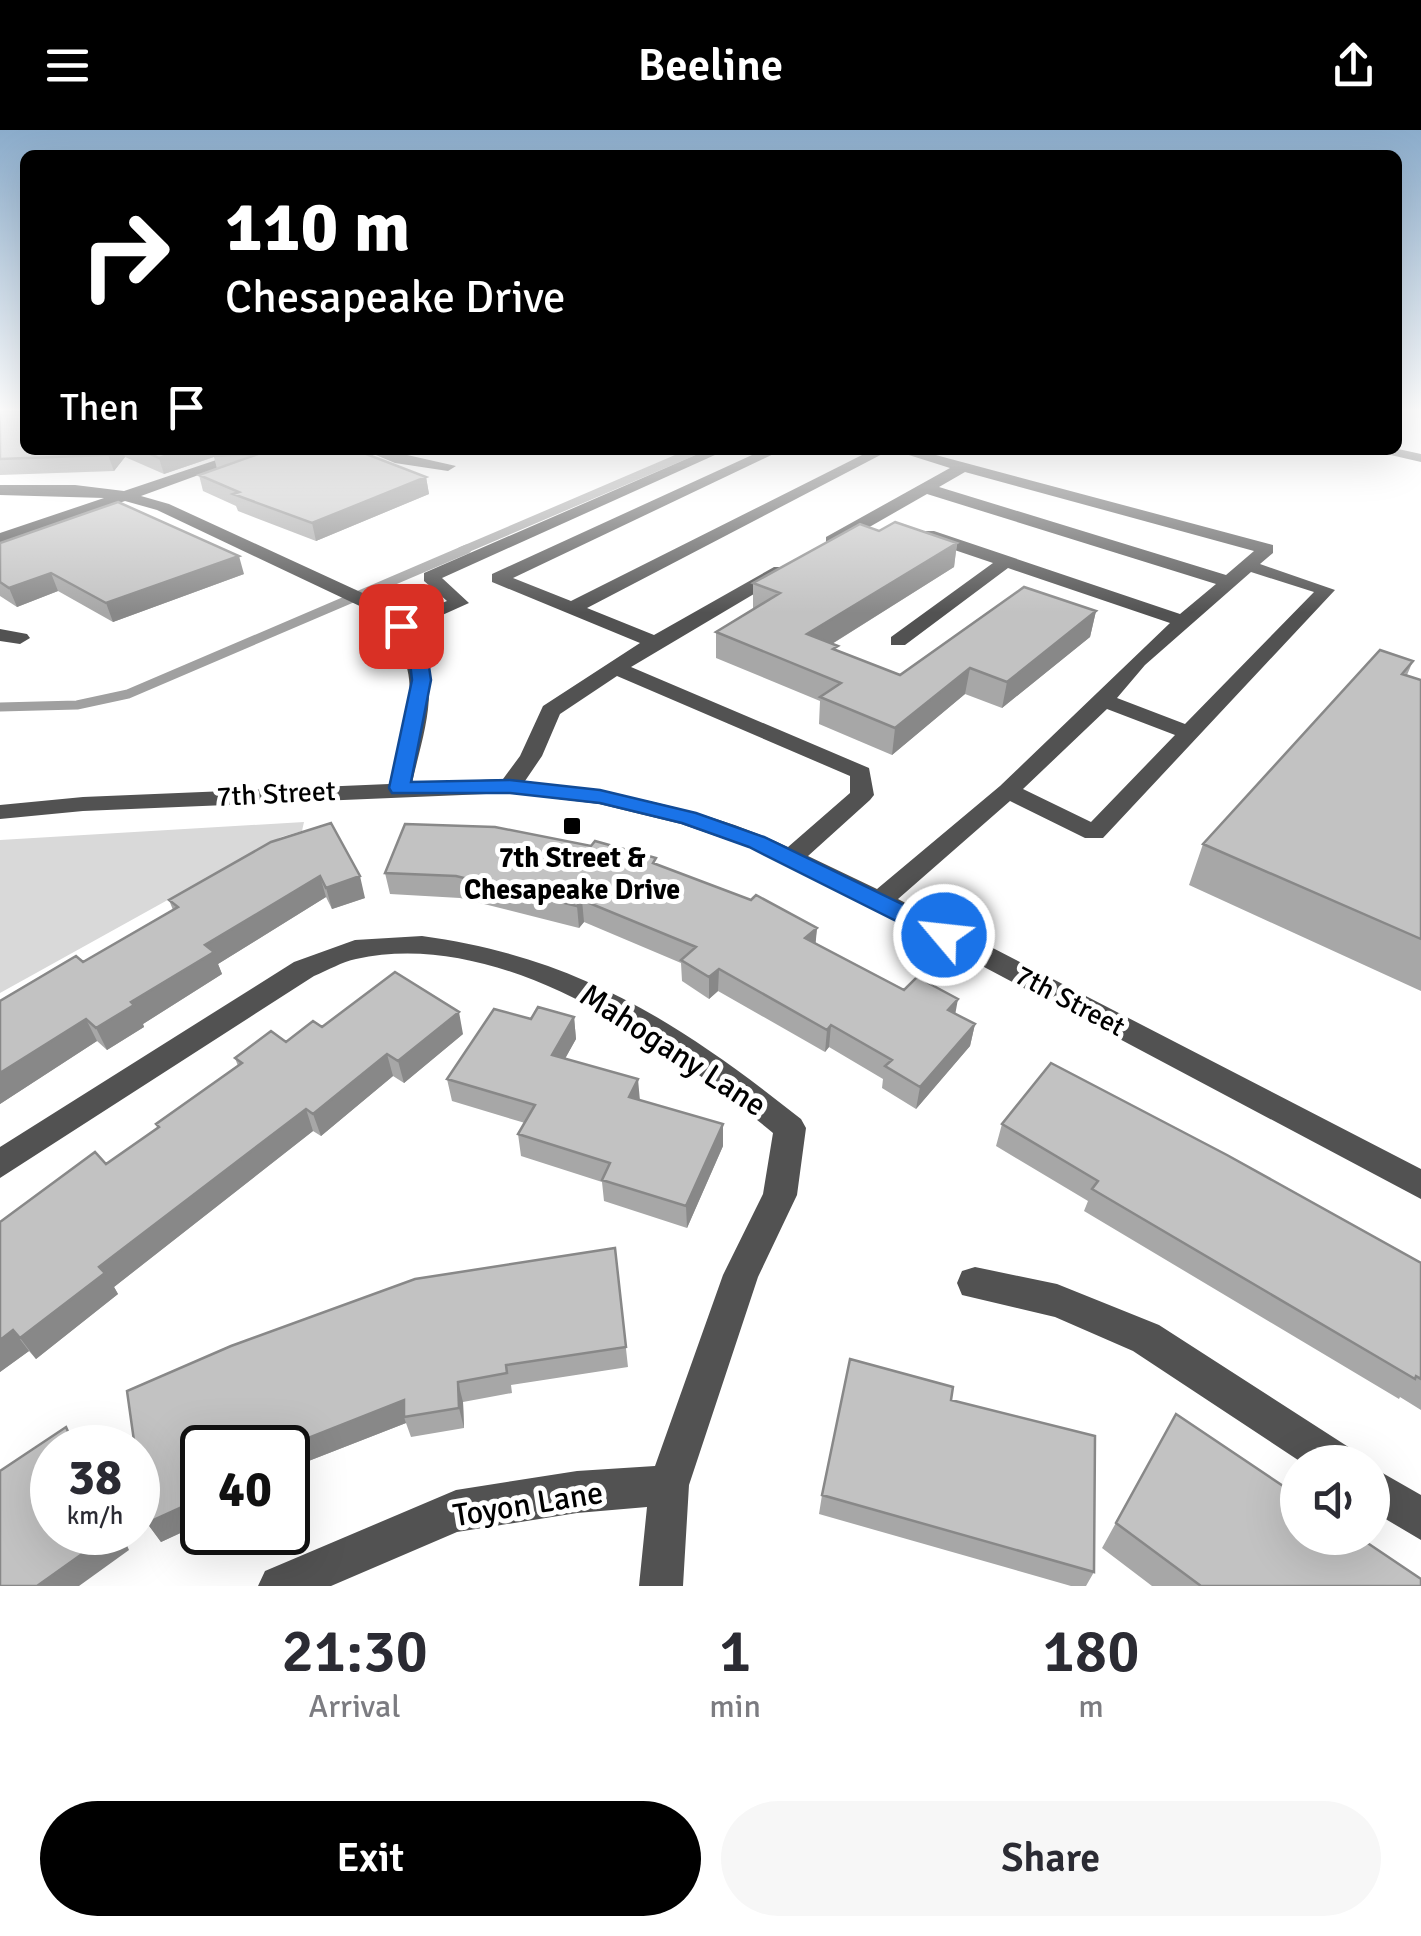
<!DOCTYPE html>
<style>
:root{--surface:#fff;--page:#f7f7f7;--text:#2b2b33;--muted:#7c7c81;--accent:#000}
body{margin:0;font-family:Signika,sans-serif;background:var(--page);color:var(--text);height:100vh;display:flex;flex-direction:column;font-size:38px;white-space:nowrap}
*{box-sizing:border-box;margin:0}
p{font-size:32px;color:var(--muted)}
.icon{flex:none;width:55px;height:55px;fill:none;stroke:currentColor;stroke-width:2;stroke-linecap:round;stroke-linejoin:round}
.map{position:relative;height:1456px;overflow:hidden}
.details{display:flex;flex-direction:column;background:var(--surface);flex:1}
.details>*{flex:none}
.top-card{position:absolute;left:20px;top:20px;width:1382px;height:305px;border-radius:15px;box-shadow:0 10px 40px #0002;background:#000;color:#fff;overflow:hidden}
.tools{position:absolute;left:1280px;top:1315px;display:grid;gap:20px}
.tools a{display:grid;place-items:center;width:110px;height:110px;border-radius:50%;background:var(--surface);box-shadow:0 10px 40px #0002;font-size:50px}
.speed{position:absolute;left:30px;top:1295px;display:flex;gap:20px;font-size:50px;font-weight:700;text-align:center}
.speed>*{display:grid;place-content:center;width:130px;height:130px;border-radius:50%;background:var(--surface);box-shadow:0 10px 40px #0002;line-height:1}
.speed small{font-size:25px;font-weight:400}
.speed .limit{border:5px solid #111;border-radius:15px;background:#fff;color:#111}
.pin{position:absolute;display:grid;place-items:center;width:85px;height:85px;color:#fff;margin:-42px;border-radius:20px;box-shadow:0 5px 15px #0006}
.me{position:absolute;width:110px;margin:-55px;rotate:298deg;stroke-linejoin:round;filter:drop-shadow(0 0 8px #0008)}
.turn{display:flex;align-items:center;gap:35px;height:210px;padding:0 40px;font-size:45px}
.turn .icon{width:130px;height:130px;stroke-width:2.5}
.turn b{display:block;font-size:70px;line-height:85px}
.then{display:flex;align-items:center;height:95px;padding:0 40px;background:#0003;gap:20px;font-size:38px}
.eta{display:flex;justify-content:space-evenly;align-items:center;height:170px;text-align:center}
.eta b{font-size:60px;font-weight:600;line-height:70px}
.cta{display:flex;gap:20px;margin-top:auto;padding:20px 40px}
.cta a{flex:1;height:115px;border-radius:60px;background:var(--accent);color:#fff;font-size:40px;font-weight:600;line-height:115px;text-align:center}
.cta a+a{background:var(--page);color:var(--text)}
header{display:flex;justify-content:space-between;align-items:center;height:130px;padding:0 40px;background:var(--accent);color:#fff;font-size:45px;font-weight:600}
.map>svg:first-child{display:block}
.green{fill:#d9d9d9}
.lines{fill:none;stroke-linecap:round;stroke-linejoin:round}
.stream-far1{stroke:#a0a0a0;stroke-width:8}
.stream{stroke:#a0a0a0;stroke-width:9}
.minor{fill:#525252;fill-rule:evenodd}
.wall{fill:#a7a7a7}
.shaded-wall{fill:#888}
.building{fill:#c2c2c2;stroke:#888;stroke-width:2.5}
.route{fill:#1a73e8;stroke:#114b97;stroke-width:2.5}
.poi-dot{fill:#000;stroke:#fff;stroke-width:4}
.labels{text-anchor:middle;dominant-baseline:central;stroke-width:10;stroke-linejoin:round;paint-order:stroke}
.street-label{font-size:28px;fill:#000;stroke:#fff}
.poi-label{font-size:28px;font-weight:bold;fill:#000;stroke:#fff}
.near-street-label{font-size:32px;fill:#000;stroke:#fff}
</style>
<header><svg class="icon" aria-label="menu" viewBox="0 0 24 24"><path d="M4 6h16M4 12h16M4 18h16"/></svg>Beeline<svg class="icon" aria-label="share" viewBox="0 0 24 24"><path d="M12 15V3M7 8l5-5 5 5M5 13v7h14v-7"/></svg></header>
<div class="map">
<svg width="1421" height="1456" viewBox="0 0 1421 1456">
<rect width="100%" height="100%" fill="#fff"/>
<path class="green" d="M 304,692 L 302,701 L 281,707 L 0,863 L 0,710 Z"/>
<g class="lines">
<path class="stream-far1" d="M 461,421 L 697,320"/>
<path class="stream" d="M 0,577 L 77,575 L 128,564 L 467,419"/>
<path class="minor" d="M 1398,319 L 1421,324 L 1421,332 L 1369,320 Z
M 246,320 L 267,320 L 141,366 L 169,374 L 380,471 L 401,489 L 447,471 L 424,451 L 424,443 L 707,320 L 726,320 L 442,448 L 469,473 L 409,500 C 445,548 424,599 412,653 L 503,649 L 520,626 L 543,576 L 640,513 L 492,452 L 492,444 L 763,320 L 782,320 L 513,448 L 571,471 L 872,320 L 890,320 L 587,478 L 654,505 L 774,437 L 786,437 L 786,445 L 631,537 L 869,638 L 874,665 L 870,670 L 808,726 L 877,759 L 1000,656 L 1170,493 L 1008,438 L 905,515 L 891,515 L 891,507 L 993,433 L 922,409 L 922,401 L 934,401 L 1180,484 L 1216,454 L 927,364 L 838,415 L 826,415 L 826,407 L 950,338 L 893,320 L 917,320 L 1273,415 L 1273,423 L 1260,434 L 1335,460 L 1103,708 L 1085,708 L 1010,671 L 898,769 L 1421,1039 L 1421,1069 L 871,777 L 748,717 L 681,694 L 599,674 L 510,663 L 83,681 L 0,689 L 0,675 L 83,667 L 389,654 C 408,578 433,539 366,479 L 157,380 L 125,371 L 0,414 L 0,403 L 104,368 L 0,365 L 0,355 L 75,355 L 124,361 ZM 965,342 L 1254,421 L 1226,445 L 939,357 ZM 1251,442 L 1314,462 L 1185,594 L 1117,568 L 1145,535 ZM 617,546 L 850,646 L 850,663 L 788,717 C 706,678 615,662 525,651 L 542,626 L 560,584 ZM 1107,579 L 1175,605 L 1091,692 L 1023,659 Z
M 364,320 L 385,320 L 456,336 L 448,341 L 395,333 Z
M 0,499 L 27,504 L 30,508 L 20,514 L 0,511 Z
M 422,806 C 578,827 680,893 801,989 L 806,998 L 797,1065 L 758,1147 L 689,1355 L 683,1456 L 639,1456 L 647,1377 L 577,1383 L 457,1402 L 331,1456 L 258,1456 L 265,1441 L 456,1360 L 577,1341 L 655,1336 L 723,1145 L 763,1064 L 773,1003 C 668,916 502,796 356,829 C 342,832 328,840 314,846 L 0,1048 L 0,1017 L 294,832 L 355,810 Z
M 975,1137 L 1057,1154 L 1159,1195 L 1350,1318 L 1356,1332 L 1301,1332 L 1133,1221 L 1055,1187 L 962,1165 L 957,1153 L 962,1141 Z
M 1372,1337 L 1421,1365 L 1421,1410 L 1372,1381 Z"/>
</g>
<path class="wall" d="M 0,280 L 25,320 L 372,320 L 373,327 L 426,347 L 429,364 L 316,411 L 238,381 L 236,376 L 203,361 L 199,345 L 217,339 L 214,327 L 164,344 L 125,327 L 114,341 L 0,345 Z
M 879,401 L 957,413 L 954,437 L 832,514 L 837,521 L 900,545 L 1096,481 L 1090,507 L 1002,578 L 965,564 L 892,625 L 819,594 L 820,571 L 716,528 L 716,502 L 755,478 L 753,478 L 753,453 Z
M 0,413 L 244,444 L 113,492 L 58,461 L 17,477 L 0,466 Z
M 1413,531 L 1407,545 L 1421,550 L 1421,861 L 1189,755 L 1203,714 Z
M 271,712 L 365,768 L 332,779 L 326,767 L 218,834 L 222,844 L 143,894 L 144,897 L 107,920 L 97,911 L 0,974 L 0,871 L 83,832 L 173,780 L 169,770 Z
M 656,734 L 817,798 L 815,813 L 904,860 L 975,894 L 970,916 L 916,979 L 882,958 L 883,949 L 829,917 L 825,922 L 718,861 L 709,869 L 682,851 L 681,833 L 584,792 L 579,798 L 460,768 L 390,764 L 385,743 Z
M 574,887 L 576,909 L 565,928 L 639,970 L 723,994 L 723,1016 L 687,1098 L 604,1071 L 602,1052 L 521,1026 L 518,1004 L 525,993 L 452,971 L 447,949 L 531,889 Z
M 322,897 L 463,904 L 404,953 L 393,946 L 321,1006 L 313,1001 L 114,1157 L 118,1164 L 36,1229 L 29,1221 L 0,1242 L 0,1092 L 106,1034 L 158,998 L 156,994 L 238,936 L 235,928 L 286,912 Z
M 1002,994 L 1421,1133 L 1421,1280 L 1400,1267 L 1399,1269 L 1084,1081 L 1088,1071 L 996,1016 Z
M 615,1118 L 628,1237 L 511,1255 L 512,1263 L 463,1272 L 464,1298 L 411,1307 L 406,1293 L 288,1339 L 288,1318 L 202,1318 L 202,1393 L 161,1412 L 147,1393 L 138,1332 L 138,1318 L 135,1318 L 127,1261 L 231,1216 L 415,1149 Z
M 951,1270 L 1094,1442 L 1086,1456 L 1071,1456 L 819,1384 L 822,1365 Z
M 1176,1284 L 1421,1456 L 1152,1456 L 1102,1418 Z"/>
<path class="shaded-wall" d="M 113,320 L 123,320 L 125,327 L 114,341 L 108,325 Z
M 182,320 L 234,320 L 164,344 L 159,328 Z
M 353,320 L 372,320 L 373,328 Z
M 426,347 L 429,364 L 316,411 L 312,393 Z
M 957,413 L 954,437 L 806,530 L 807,504 Z
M 239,426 L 244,444 L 113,492 L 106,473 Z
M 51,443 L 58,461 L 17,477 L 9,458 Z
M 1096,481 L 1090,507 L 1002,578 L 1007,552 Z
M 970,538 L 965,564 L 892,625 L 895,598 Z
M 320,746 L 326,767 L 218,834 L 222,844 L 143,894 L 144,897 L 107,920 L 96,898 L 205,815 Z
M 360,746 L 365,768 L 332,779 L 326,758 Z
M 582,770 L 584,792 L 579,798 L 577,776 Z
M 817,798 L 815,820 L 805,808 Z
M 719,839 L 718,861 L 709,869 L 709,847 Z
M 958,869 L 954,891 L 948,880 Z
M 459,882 L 463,904 L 404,953 L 398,931 Z
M 574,887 L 576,909 L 555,947 L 552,925 Z
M 86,889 L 97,911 L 0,974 L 0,943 Z
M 975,894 L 970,916 L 916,979 L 920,957 Z
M 831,895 L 829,917 L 825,922 L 827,900 Z
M 387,924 L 393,946 L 321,1006 L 313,984 Z
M 638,949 L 640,971 L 629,967 Z
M 306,979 L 313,1001 L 114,1157 L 118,1164 L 36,1229 L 20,1208 L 99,1137 Z
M 723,994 L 723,1016 L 687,1098 L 686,1076 Z
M 13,1200 L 29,1221 L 0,1242 L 0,1210 Z
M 458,1252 L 463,1272 L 464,1298 L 459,1278 Z
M 404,1270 L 404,1287 L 406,1293 L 288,1339 L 288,1318 L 283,1318 Z
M 66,1297 L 81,1317 L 75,1318 Z
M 269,1311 L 273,1318 L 256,1318 Z
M 202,1368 L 202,1393 L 161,1412 L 147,1393 Z
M 113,1402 L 121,1402 L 129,1420 L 79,1456 L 37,1456 Z"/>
<path class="building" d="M 0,280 L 25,280 L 25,320 L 113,320 L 108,325 L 0,329 Z
M 141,320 L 182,320 L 159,328 Z
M 230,320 L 356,320 L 426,347 L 312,393 L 233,364 L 239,362 L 199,345 L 258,324 L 214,326 Z
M 118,372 L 239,426 L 106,473 L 51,443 L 9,458 L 0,452 L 0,413 Z
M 895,392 L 957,413 L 807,504 L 838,516 L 833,519 L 900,545 L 1024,457 L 1096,481 L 1007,552 L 970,538 L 895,598 L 820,567 L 841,553 L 716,502 L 780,463 L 753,453 L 860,394 L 879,401 Z
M 1380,520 L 1413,531 L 1402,544 L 1421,550 L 1421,809 L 1203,714 Z
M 331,693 L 360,746 L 326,758 L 320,746 L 205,815 L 214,822 L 131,872 L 134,875 L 96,898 L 86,889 L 0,943 L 0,871 L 76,826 L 83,832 L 178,777 L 169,770 L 271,712 Z
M 405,694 L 495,697 L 591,716 L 595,711 L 656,728 L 653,733 L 751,770 L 756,765 L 817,798 L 805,808 L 904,860 L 917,847 L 958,869 L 948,880 L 975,894 L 920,957 L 885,936 L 892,930 L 831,895 L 827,900 L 719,839 L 709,847 L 681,830 L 696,817 L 582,770 L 577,776 L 456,746 L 385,743 Z
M 395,842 L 459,882 L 398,931 L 387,924 L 313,984 L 306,979 L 99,1137 L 105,1143 L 20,1208 L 13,1200 L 0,1210 L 0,1092 L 95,1022 L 106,1034 L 159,997 L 156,994 L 242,933 L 235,928 L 271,901 L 286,912 L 313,891 L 322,897 Z
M 538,877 L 574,887 L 552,925 L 638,949 L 629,967 L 723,994 L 686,1076 L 602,1050 L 610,1033 L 518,1004 L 535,975 L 447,949 L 494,879 L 531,889 Z
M 1051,933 L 1227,1025 L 1421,1133 L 1421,1249 L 1416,1246 L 1415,1249 L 1092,1059 L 1098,1051 L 1002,994 Z
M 615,1118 L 626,1217 L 506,1235 L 507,1243 L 458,1252 L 459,1278 L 404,1287 L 404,1270 L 283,1318 L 270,1318 L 269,1311 L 256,1318 L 202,1318 L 202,1368 L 147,1393 L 138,1332 L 138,1318 L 135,1318 L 127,1261 L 231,1216 L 415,1149 Z
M 850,1229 L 953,1257 L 951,1270 L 1095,1306 L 1094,1442 L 822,1365 Z
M 1176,1284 L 1298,1366 L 1298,1408 L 1360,1408 L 1421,1449 L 1421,1456 L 1201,1456 L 1116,1393 Z
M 66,1297 L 75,1318 L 52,1318 L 52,1402 L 113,1402 L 37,1456 L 0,1456 L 0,1341 Z"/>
<linearGradient id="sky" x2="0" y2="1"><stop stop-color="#8baccb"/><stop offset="0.58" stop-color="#fff"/><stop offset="1" stop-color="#fff" stop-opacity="0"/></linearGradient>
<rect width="1421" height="483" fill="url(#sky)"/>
<path class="route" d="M 401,491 L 407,492 L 427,523 L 431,550 L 411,652 L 510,650 L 600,660 L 696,683 L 764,707 L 953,799 L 957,805 L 953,811 L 936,811 L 749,717 L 682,693 L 600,673 L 510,663 L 392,663 L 389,658 L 412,550 L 409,523 L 392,496 Z"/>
<rect class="poi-dot" x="562" y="686" width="20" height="20" rx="5"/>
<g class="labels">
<g class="street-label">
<text transform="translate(276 664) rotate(-3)">7th Street</text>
<text transform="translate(1070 871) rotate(28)">7th Street</text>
</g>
<g class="poi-label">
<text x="572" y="728">7th Street &amp;<tspan x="572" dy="32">Chesapeake Drive</tspan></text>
</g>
<g class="near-street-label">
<text transform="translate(673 920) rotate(33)">Mahogany Lane</text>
<text transform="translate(528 1374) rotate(-9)">Toyon Lane</text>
</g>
</g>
</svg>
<div class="tools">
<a><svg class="icon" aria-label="sound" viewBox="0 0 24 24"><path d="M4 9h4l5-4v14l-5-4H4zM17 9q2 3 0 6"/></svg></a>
</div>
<div class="speed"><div>38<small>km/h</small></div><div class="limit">40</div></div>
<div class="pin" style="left:401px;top:496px;background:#d93025"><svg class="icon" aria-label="arrive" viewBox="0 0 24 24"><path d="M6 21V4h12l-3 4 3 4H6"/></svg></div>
<svg class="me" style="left:944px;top:805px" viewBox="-20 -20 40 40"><circle r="17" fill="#1a73e8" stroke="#fff" stroke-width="3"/><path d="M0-11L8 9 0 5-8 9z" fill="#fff"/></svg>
<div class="top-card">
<div class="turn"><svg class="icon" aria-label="right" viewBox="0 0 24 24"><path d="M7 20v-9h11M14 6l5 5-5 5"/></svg><div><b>110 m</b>Chesapeake Drive</div></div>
<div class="then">Then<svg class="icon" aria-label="arrive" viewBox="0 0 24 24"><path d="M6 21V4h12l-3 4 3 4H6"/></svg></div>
</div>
</div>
<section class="details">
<div class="eta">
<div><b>21:30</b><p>Arrival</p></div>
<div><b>1</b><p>min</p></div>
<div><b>180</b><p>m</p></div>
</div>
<div class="cta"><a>Exit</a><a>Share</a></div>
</section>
